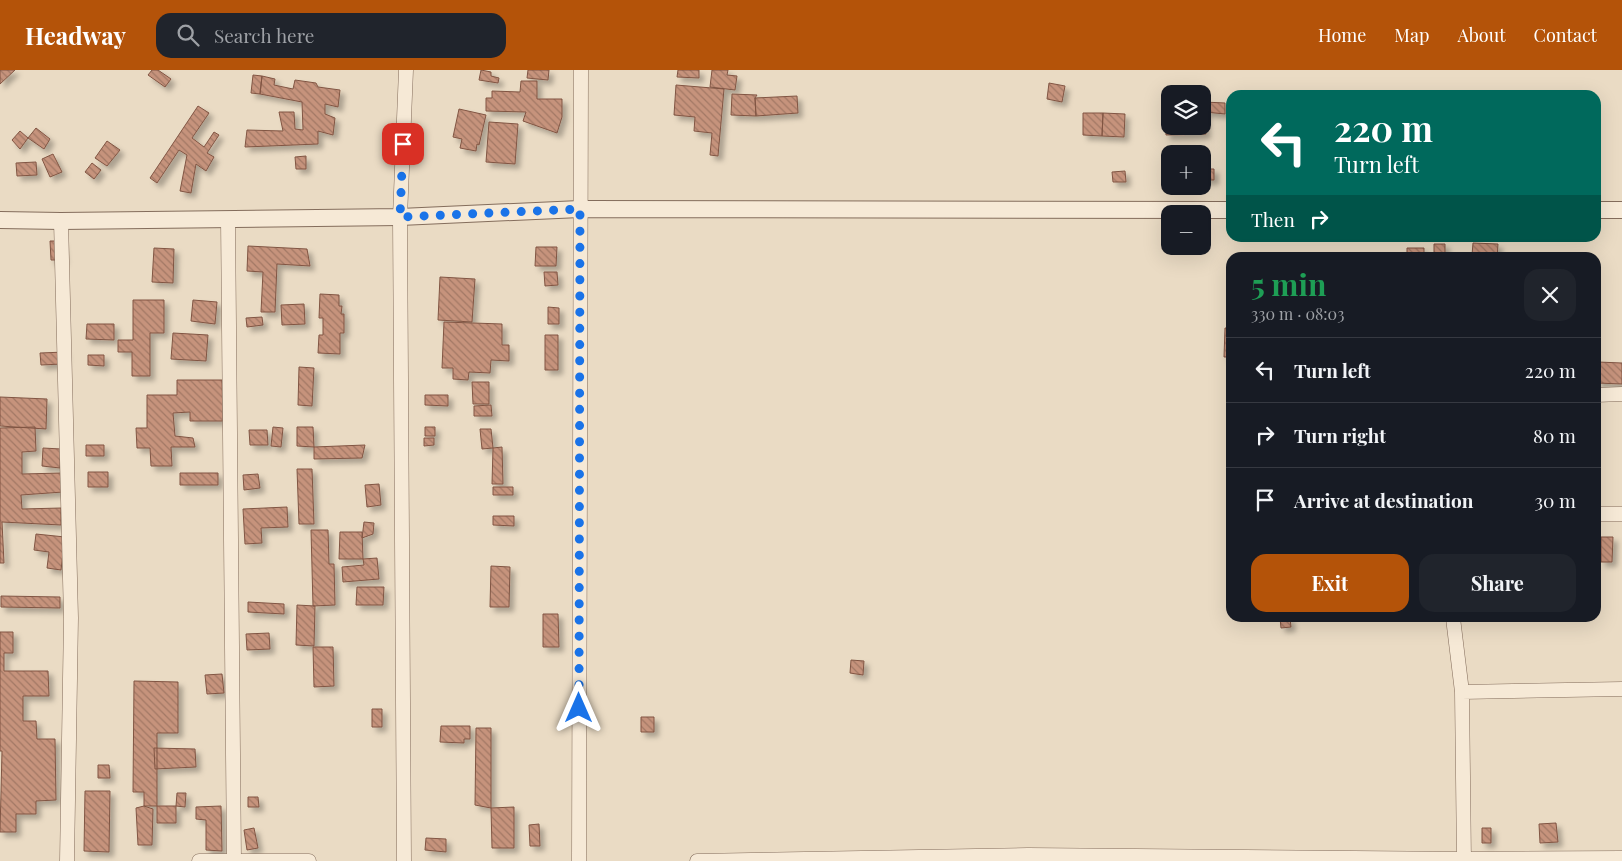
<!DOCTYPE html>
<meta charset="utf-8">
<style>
:root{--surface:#171b24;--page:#20242c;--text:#f1f3f6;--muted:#9ea1a6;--line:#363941;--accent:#b45309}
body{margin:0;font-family:"Playfair Display",serif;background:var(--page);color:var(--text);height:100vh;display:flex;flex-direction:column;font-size:19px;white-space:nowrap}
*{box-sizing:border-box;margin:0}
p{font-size:16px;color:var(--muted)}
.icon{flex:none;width:28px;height:28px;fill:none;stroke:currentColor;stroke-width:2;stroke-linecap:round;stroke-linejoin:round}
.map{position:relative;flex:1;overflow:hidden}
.drawer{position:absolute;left:1226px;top:182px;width:375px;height:370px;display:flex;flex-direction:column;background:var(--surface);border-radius:15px;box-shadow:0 5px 20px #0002}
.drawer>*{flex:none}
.hud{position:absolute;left:1226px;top:20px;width:375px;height:152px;border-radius:15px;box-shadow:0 5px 20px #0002;background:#00695c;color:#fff;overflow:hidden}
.controls{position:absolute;left:1161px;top:15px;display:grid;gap:10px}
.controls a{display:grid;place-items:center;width:50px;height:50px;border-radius:10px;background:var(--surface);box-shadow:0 5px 20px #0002;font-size:25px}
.pin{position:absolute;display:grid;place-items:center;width:42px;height:42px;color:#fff;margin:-21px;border-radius:10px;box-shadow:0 2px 8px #0006}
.me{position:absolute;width:55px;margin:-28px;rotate:0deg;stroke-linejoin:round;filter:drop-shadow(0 0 4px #0008)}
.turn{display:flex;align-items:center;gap:18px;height:105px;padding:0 25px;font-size:22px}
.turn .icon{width:65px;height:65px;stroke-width:2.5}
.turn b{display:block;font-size:35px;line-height:42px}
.then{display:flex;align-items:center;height:48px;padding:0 25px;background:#0003;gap:10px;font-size:19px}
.round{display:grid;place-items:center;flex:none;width:52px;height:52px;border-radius:15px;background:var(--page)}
.overview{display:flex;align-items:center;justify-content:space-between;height:85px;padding:0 25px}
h1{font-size:30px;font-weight:700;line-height:38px;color:#1e9e55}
.cta{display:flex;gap:10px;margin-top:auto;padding:10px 25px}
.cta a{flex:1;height:58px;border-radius:15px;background:var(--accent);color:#fff;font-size:20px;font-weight:700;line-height:58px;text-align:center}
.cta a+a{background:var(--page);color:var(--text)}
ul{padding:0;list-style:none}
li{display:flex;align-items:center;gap:15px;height:65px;padding:0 25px;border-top:1px solid var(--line)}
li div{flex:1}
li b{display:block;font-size:19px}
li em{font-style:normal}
header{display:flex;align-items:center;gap:30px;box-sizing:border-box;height:70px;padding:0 25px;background:var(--accent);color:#fff}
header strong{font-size:24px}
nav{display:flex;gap:28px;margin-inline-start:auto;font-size:18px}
.search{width:350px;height:45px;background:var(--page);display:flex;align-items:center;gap:12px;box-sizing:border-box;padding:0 18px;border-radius:15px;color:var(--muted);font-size:19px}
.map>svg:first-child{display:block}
.building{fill:url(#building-back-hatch);stroke:#815543;filter:url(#shadow)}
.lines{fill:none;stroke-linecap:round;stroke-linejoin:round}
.minor-casing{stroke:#846d5c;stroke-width:15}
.tertiary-casing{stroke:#846d5c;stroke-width:18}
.minor{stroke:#f6e9d6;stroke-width:14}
.tertiary{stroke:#f6e9d6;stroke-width:16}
.route{stroke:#1a73e8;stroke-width:9;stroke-dasharray:0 16.2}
</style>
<header>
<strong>Headway</strong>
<div class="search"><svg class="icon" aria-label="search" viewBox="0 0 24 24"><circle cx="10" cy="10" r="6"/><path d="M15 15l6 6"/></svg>Search here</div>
<nav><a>Home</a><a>Map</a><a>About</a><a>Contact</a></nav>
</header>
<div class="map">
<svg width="1622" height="791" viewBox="0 0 1622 791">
<defs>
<pattern id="building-back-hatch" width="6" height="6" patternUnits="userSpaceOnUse" patternTransform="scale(1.25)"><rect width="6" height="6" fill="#c6937c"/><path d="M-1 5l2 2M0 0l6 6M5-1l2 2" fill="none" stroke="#a27865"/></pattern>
<filter id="shadow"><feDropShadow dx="4.5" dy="4.5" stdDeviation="2.5" flood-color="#0004"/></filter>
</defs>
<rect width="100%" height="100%" fill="#eadbc4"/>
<path class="building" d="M 0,0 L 15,0 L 0,14 Z
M 152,0 L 158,0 L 171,9 L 165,17 L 148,5 Z
M 481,0 L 491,2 L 491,6 L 499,8 L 498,13 L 479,10 Z
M 528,0 L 549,0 L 548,10 L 527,8 Z
M 678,0 L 699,0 L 699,8 L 677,7 Z
M 712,0 L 728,0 L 727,5 L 737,6 L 735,20 L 710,17 Z
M 253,5 L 262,6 L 260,24 L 251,23 Z
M 262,6 L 275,9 L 274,15 L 293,19 L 295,10 L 316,13 L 318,17 L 340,20 L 338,37 L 325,34 L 325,44 L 335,48 L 333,65 L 318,61 L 318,74 L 245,77 L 247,60 L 283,61 L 279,42 L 294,42 L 295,59 L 303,60 L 302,32 L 260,24 Z
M 521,11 L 537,11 L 537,29 L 562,29 L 562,47 L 557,63 L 523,51 L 526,42 L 486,41 L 486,28 L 492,28 L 492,21 L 520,22 Z
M 1049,13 L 1065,16 L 1062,32 L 1047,29 Z
M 676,15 L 724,19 L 718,86 L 710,85 L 712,63 L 694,61 L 695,47 L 674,45 Z
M 732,24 L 757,25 L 755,28 L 756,46 L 731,45 Z
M 797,26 L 798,43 L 756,46 L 755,28 Z
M 1204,32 L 1225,33 L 1225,44 L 1205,42 Z
M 198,36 L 209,43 L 192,68 L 204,77 L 214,62 L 219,65 L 207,83 L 214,87 L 206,101 L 196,94 L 191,123 L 180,121 L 187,85 L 179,80 L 157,113 L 150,108 Z
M 459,39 L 486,45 L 479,75 L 477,74 L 476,81 L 460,78 L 462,69 L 453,67 Z
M 1202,42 L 1205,42 L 1206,64 L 1166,65 L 1165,43 L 1170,43 L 1170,56 L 1202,56 Z
M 1083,43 L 1103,43 L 1102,66 L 1083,65 Z
M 1103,43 L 1125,44 L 1124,67 L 1102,66 Z
M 489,52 L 518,54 L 515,94 L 486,92 Z
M 36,58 L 50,69 L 44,79 L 28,68 Z
M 20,61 L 28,68 L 20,79 L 12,70 Z
M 107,71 L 120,80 L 107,96 L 95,88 Z
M 53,84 L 62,102 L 50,107 L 42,89 Z
M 306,86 L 306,99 L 296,99 L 295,87 Z
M 36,92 L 37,105 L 17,106 L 16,93 Z
M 92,93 L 101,100 L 94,109 L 85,102 Z
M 1202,99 L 1214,99 L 1214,110 L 1202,110 Z
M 1125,101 L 1126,112 L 1113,112 L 1112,102 Z
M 50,171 L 61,171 L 63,190 L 51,190 Z
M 1473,173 L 1498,174 L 1497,188 L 1483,188 L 1483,185 L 1472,185 Z
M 1434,174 L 1445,174 L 1445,188 L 1434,188 Z
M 248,176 L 307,179 L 310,196 L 277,194 L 275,242 L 261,242 L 263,202 L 247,201 Z
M 536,177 L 557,177 L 556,196 L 535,196 Z
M 154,178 L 174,179 L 173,213 L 152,212 Z
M 1407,178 L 1424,178 L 1424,188 L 1412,188 L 1412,184 L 1407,184 Z
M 544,202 L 557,202 L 558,215 L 545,216 Z
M 440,207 L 475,209 L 472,252 L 438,250 Z
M 320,224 L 339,225 L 339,236 L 342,236 L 341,244 L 344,244 L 344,263 L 340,263 L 340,284 L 318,283 L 319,265 L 323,265 L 323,248 L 319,248 Z
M 133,230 L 164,230 L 164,263 L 150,263 L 150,306 L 132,306 L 132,282 L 118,282 L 118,270 L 133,270 Z
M 193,230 L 217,232 L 215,254 L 191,251 Z
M 304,234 L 305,254 L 282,255 L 281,235 Z
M 548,237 L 559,238 L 559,254 L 548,254 Z
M 262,247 L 263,255 L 247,257 L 246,248 Z
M 444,252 L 502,254 L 502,275 L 509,275 L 509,291 L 491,290 L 490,303 L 469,302 L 468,310 L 453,309 L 453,298 L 442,298 Z
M 87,254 L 114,254 L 114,270 L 86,269 Z
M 1225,258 L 1231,258 L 1231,287 L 1224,287 Z
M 173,263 L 208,265 L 206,291 L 171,289 Z
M 545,265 L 558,265 L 558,300 L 545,300 Z
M 65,282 L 62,294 L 41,295 L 40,283 Z
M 88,285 L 104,285 L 104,296 L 88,295 Z
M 1598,292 L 1622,293 L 1622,314 L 1597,313 Z
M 299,297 L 314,298 L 312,336 L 298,335 Z
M 177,310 L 222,310 L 223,351 L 190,351 L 190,342 L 173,343 L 175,366 L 193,368 L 195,377 L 171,377 L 172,396 L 151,396 L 150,378 L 137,378 L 136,358 L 147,358 L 147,325 L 177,325 Z
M 472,312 L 489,312 L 489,334 L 473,334 Z
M 425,325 L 448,325 L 448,336 L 425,335 Z
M 0,327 L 47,329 L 46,359 L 0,356 Z
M 491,335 L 492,346 L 474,346 L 474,336 Z
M 35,357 L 36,381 L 22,382 L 22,404 L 62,403 L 63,422 L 21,425 L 22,439 L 61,438 L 61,455 L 2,452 L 4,493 L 0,493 L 0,358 Z
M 273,357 L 283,358 L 281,377 L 271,376 Z
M 297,357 L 313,357 L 314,377 L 297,376 Z
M 425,357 L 435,357 L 435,366 L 425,366 Z
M 480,359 L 491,359 L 493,378 L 482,379 Z
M 249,360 L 267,360 L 268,375 L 250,375 Z
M 424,368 L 434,368 L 434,375 L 424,376 Z
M 86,375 L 104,375 L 104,386 L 86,386 Z
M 365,375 L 362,388 L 314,389 L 314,377 Z
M 502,377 L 503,414 L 492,414 L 493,378 Z
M 43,378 L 61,379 L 60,398 L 42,396 Z
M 297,399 L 312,399 L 314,454 L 299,454 Z
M 88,402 L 108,402 L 108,417 L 88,417 Z
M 180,403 L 218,403 L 218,415 L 180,415 Z
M 258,404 L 260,418 L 244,420 L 243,405 Z
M 379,414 L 381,435 L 367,437 L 365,415 Z
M 493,417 L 513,417 L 513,425 L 493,425 Z
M 287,437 L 288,457 L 261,458 L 262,473 L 245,474 L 243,439 Z
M 493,446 L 514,446 L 514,456 L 493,455 Z
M 364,452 L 374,453 L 373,464 L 362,468 Z
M 311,460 L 328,460 L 329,494 L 334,494 L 335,535 L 313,536 Z
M 340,462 L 362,462 L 363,489 L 339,489 Z
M 36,464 L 65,467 L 61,500 L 47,498 L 49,482 L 34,480 Z
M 1601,467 L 1613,467 L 1612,492 L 1601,492 Z
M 377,488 L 379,509 L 343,512 L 342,497 L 364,495 L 363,489 Z
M 491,496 L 510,497 L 509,537 L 490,537 Z
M 357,517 L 384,517 L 383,535 L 356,535 Z
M 1,526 L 60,527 L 60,538 L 1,537 Z
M 248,532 L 284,534 L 284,544 L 248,542 Z
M 297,535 L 315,536 L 314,576 L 296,575 Z
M 543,544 L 558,544 L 559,577 L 543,577 Z
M 1280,548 L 1290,548 L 1291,557 L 1281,558 Z
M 0,562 L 13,562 L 13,583 L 4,583 L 4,601 L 48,601 L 49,626 L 23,626 L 23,651 L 36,651 L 37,669 L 55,669 L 56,730 L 36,731 L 36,744 L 16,744 L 16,762 L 0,762 L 2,681 L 0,681 Z
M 269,563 L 270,579 L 247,580 L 246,564 Z
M 313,577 L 333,577 L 334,616 L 314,617 Z
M 851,590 L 864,591 L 863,605 L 850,603 Z
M 222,604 L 224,623 L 207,624 L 205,605 Z
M 134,611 L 178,612 L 178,663 L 157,663 L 157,736 L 144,736 L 144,722 L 133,722 Z
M 372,639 L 382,639 L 382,657 L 372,657 Z
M 641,647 L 654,647 L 654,662 L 641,662 Z
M 441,656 L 470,656 L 470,669 L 464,669 L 464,673 L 440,672 Z
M 476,658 L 491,658 L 491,738 L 475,735 Z
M 154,678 L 195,679 L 196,697 L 155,699 Z
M 98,695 L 109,695 L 110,708 L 98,708 Z
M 85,721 L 110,721 L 109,782 L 84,781 Z
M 177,723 L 186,723 L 185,737 L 176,736 Z
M 248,727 L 258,727 L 259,737 L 248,737 Z
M 144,736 L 153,739 L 152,775 L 138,775 L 136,738 Z
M 157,736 L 176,736 L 176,753 L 157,753 Z
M 221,736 L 222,781 L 206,780 L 206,750 L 196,749 L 196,737 Z
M 514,737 L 514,778 L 492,778 L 491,738 Z
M 1556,753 L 1558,772 L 1540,773 L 1539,754 Z
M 539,754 L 540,776 L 530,776 L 529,755 Z
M 254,758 L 258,778 L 247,780 L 244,760 Z
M 1482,758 L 1491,758 L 1491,773 L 1482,773 Z
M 426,768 L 446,769 L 446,782 L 425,780 Z"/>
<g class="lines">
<defs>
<path id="minor" d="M 228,149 L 234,790
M 61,151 L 71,548 L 67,791
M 1596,325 L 1622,324
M 1596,444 L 1622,444
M 1453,548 L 1462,622 L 1464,791
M 1462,622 L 1622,619
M 199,791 L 309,791
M 404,791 L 400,147 L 406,0
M 579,791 L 581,0
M 697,791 L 1028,785 L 1464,789 L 1622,788"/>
<path id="tertiary" d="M 1596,140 L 1622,140
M 0,150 L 61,151 L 400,147 L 580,139 L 1231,140"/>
</defs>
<use href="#minor" class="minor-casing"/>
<use href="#tertiary" class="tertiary-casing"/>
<use href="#minor" class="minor"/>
<use href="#tertiary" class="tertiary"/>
</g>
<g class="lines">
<path class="route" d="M 403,74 L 400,147 L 580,139 L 579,638"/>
</g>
</svg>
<div class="controls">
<a><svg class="icon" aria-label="layers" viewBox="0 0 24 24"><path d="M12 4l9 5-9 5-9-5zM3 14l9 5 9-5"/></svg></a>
<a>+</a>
<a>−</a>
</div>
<div class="pin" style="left:403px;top:74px;background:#d93025"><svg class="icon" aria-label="arrive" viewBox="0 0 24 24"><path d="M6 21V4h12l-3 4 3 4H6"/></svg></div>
<svg class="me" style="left:579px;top:638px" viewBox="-20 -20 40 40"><path d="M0-17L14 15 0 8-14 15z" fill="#1a73e8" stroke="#fff" stroke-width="4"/></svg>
<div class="hud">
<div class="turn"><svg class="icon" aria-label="left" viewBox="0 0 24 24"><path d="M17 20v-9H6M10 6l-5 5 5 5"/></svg><div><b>220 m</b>Turn left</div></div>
<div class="then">Then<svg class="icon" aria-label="right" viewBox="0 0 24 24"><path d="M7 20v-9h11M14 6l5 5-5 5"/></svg></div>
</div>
<section class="drawer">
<div class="overview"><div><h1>5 min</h1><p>330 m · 08:03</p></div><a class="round"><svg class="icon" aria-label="close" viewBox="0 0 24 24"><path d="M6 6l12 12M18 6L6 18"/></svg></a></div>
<ul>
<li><svg class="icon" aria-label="left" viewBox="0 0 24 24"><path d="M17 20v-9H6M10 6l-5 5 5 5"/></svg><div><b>Turn left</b></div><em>220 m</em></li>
<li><svg class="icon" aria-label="right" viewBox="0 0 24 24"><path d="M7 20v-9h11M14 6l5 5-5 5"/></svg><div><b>Turn right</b></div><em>80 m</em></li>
<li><svg class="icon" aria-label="arrive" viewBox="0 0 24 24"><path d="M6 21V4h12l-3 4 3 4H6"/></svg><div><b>Arrive at destination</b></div><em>30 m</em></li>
</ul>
<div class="cta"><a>Exit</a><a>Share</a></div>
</section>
</div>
